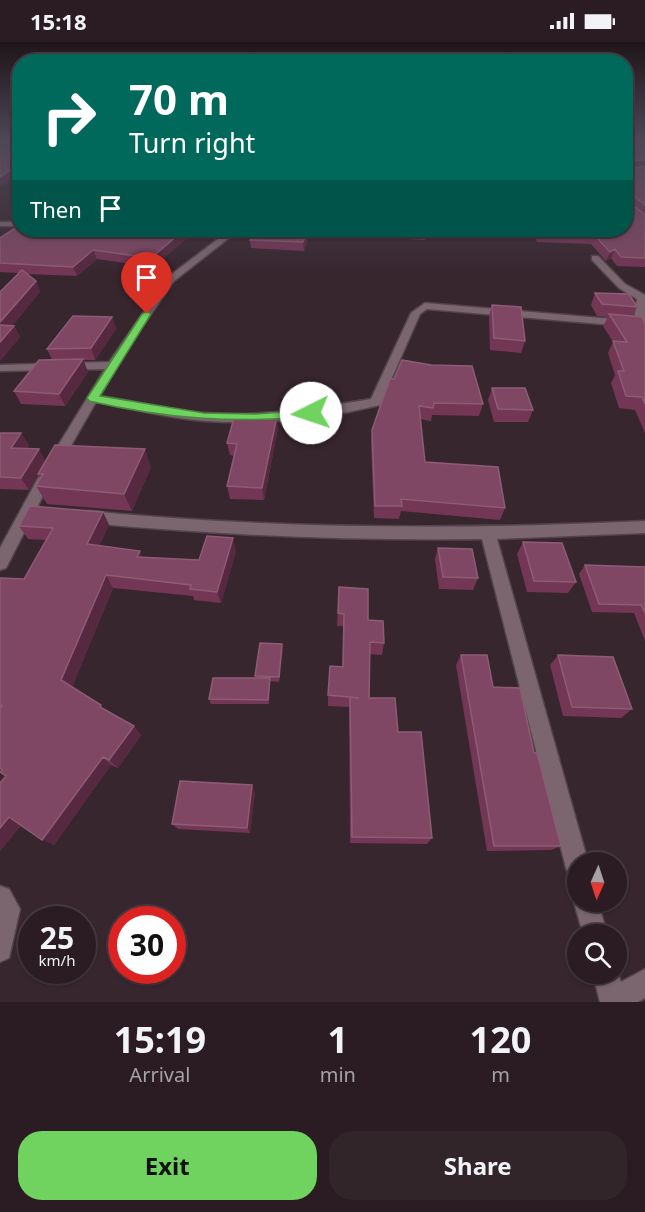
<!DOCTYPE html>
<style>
:root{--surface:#2a1c22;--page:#32252a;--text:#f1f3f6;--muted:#a5a1a5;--line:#463a40;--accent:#70d35f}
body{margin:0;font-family:"Noto Sans",sans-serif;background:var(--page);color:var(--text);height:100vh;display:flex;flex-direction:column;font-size:22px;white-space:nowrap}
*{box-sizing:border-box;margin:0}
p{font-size:20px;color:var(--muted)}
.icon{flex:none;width:33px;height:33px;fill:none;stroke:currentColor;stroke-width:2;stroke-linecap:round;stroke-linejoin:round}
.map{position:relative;height:960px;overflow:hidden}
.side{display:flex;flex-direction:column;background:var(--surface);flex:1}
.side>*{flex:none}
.top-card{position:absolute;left:12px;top:12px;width:621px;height:183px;border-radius:24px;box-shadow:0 2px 4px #0004,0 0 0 2px var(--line);background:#00695c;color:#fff;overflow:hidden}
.needle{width:39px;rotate:183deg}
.tools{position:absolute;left:567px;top:810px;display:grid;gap:12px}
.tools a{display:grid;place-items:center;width:60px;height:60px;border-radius:50%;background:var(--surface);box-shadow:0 2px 4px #0004,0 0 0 2px var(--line);font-size:30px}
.speed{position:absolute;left:18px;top:864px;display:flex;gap:12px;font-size:30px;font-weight:700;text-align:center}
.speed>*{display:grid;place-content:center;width:78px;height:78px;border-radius:50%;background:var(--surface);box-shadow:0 2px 4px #0004,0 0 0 2px var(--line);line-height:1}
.speed small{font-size:15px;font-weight:400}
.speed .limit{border:9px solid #d22;background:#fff;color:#111}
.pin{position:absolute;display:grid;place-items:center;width:51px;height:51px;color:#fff;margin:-62px -26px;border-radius:50% 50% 50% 0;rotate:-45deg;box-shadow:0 0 6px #0007}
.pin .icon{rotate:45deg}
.me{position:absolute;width:66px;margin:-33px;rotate:266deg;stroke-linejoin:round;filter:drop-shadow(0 0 4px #0008)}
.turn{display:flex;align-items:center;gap:21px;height:126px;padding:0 18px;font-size:27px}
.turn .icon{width:78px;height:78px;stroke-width:2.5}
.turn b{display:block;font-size:42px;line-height:51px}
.then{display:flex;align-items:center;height:57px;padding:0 18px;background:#0003;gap:12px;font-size:22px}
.eta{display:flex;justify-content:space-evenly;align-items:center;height:102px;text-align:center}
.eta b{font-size:36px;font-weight:700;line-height:42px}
.button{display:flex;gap:12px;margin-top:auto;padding:12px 18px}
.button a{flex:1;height:69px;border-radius:24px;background:var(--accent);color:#111;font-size:24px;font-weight:700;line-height:69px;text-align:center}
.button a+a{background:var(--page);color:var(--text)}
.status{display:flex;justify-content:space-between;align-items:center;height:42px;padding:0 30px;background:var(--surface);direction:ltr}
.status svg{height:16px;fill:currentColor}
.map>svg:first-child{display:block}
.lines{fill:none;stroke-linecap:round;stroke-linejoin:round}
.street-casing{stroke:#53444b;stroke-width:3}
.street{fill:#7b666f;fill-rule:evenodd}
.wall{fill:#743655}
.shaded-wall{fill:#572940}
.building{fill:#7f4763;stroke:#8d5c74;stroke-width:1.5}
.route{fill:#70d35f;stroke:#49893e;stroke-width:1.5}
</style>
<div class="status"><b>15:18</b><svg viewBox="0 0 49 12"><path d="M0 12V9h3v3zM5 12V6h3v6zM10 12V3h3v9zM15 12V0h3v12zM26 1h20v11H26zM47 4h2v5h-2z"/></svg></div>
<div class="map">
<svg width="645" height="960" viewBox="0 0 645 960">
<rect width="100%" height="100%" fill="#38262e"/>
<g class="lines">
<defs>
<path id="street" d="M 0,180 L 20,180 L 20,184 L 0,184 Z
M 180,188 L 239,188 L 174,239 L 127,307 L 100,354 C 135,359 171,369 206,371 C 261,375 316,366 371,357 L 411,271 L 425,261 L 624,278 L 629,281 L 624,284 L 427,267 L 420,272 L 380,363 C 325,377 263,383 206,379 C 170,377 132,366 96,360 L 49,442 L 6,526 L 0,528 L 0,506 L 37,438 L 105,327 L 0,329 L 0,323 L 109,320 L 168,235 L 222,194 Z
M 592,214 L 598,214 L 625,242 L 645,253 L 645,291 L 641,290 L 634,277 L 637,257 L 619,246 L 592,218 Z
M 88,469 C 274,487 459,488 645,479 L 645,491 L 497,497 L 588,820 L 578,820 L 578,838 L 570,834 L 566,826 L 482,497 C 350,499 219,493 88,481 L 81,475 Z
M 0,844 L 9,847 L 20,867 L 9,916 L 0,920 Z
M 577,851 L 578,860 L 598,860 L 607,892 L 583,892 L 574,860 Z
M 616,926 L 621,940 L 645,927 L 645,956 L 638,960 L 600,960 L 593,932 L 616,932 Z"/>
</defs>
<use href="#street" class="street-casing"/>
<use href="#street" class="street"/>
</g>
<path class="wall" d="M 0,99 L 20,99 L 20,136 L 11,136 L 0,144 Z
M 626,99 L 645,99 L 645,225 L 617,224 L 611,216 L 606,219 L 591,202 L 537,200 L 532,190 L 483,189 L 482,188 L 626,188 Z
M 256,188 L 311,188 L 311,189 L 304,209 L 251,206 L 250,198 Z
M 384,188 L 426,188 L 425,198 L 383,196 Z
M 187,191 L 185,193 L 186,197 L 153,225 L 97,217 L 77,234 L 27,232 L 36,239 L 40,250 L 12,284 L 14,284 L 20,295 L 0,319 L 18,231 L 0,230 L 0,196 Z
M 595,251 L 637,265 L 633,274 L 645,282 L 645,391 L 635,368 L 619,366 L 611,341 L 615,333 L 608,311 L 613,300 L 603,284 L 608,275 L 597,274 L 591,263 Z
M 492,263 L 525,299 L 521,311 L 490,308 L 489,275 Z
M 112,275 L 116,287 L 95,318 L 83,318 L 88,330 L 65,364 L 21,362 L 14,349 L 52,318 L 47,307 Z
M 388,342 L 483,362 L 479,374 L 432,373 L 431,379 L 420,377 L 425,420 L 505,466 L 500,478 L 401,469 L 399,477 L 374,476 L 371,401 L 372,388 Z
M 492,346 L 533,368 L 528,380 L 494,380 L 488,358 Z
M 277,374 L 278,386 L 264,458 L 230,457 L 227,444 L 235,414 L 230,413 L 227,401 Z
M 0,391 L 21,391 L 29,404 L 27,407 L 45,419 L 151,425 L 132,469 L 47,462 L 36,444 L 40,436 L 38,432 L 29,448 L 0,447 Z
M 103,470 L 109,483 L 99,504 L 143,515 L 199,518 L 236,509 L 221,561 L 194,558 L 193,554 L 113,546 L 72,645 L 141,693 L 118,726 L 111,723 L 54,803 L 21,783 L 0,809 L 0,741 L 6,734 L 2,728 L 0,726 L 0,536 L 24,537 L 46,498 L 28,497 L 19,484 Z
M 523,500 L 576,540 L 568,551 L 527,550 L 517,512 Z
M 438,506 L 478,536 L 473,548 L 439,547 L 435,517 Z
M 585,523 L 645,525 L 645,599 L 634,571 L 592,570 L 579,532 Z
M 339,545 L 368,578 L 384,601 L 382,613 L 370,612 L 369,656 L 398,690 L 432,796 L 427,802 L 350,801 L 349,665 L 328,664 L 328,653 L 342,625 L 344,584 L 337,584 Z
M 283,608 L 279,640 L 270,639 L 269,662 L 211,662 L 209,657 L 256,636 L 255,634 Z
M 461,613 L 493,645 L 534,711 L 561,804 L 551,808 L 487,809 L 456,623 Z
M 558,613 L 632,667 L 621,676 L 563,674 L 550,623 Z
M 255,750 L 250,791 L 178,787 L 172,782 Z"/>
<path class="shaded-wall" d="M 645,118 L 645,125 L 626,126 L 627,119 Z
M 9,129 L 11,136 L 0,144 L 0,135 Z
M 179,188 L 186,188 L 187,191 L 185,193 L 186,197 L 153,225 L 151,216 Z
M 308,188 L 311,188 L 311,189 L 304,209 L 303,200 Z
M 615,207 L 611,216 L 606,219 L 610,210 Z
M 93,208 L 97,217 L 77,234 L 73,225 Z
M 36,239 L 40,250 L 3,295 L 0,290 L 0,280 Z
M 112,275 L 116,287 L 95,318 L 91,306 Z
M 14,284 L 20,295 L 0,319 L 0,300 Z
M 83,317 L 88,330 L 65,364 L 59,352 Z
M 277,374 L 278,386 L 264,458 L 262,446 Z
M 21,391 L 29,404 L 19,418 L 11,406 Z
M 39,407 L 46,420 L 29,448 L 21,436 Z
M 145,407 L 151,425 L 132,469 L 124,452 Z
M 103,470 L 109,483 L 94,514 L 87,502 Z
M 233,496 L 236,509 L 221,561 L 217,550 Z
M 140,509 L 145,521 L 137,515 Z
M 106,533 L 113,546 L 71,648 L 61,638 Z
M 282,602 L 283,608 L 279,640 L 279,635 Z
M 270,636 L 270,641 L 269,662 L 268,658 Z
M 134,684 L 141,693 L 118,726 L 109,718 Z
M 103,715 L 111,723 L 54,803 L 42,798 Z
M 252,743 L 255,750 L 250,791 L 247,786 Z
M 9,775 L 22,781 L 0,809 L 0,786 Z"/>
<path class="building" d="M 0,99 L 20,99 L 20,129 L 9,129 L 0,135 Z
M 626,99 L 645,99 L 645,118 L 627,119 L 629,127 L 645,124 L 645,163 L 629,150 L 627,158 L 645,173 L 645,216 L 621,215 L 615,207 L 610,210 L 594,193 L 539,192 L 537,188 L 626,188 Z
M 20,183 L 20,188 L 184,188 L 151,216 L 93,208 L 73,225 L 0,221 L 0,196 Z
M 256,188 L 308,188 L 303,200 L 250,198 Z
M 387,188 L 426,188 L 426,189 Z
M 22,228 L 36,239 L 0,280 L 0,250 Z
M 595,251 L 629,252 L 637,265 L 602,262 Z
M 492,263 L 521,265 L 525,299 L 494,296 Z
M 609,272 L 642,275 L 645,282 L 645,362 L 642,355 L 626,354 L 618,329 L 624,329 L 613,299 L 627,300 Z
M 73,274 L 112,275 L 91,306 L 47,307 Z
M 0,283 L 14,284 L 0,300 Z
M 83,317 L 59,352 L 14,349 L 39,318 Z
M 402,318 L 431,323 L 472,324 L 483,362 L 434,361 L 433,366 L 419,364 L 425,420 L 498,425 L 505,466 L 401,457 L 402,464 L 375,464 L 372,388 L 388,342 L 390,337 L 394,337 Z
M 492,346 L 525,346 L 533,368 L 498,367 Z
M 235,372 L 277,374 L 262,446 L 227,444 L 237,402 L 227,401 Z
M 0,391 L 21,391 L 11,406 L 39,407 L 21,436 L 0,435 Z
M 55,403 L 145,407 L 124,452 L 36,444 L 43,432 L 38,432 Z
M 30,464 L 103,470 L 87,502 L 140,509 L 137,515 L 199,518 L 207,494 L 233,496 L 217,550 L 190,547 L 191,543 L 106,533 L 61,638 L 101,663 L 100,665 L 134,684 L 109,718 L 103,715 L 42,798 L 9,775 L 0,786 L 0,741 L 6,734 L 0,730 L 2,728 L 0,726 L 0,666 L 2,664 L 0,663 L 0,536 L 24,537 L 53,486 L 19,484 Z
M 523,500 L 562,501 L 576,540 L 534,539 Z
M 438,506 L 472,507 L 478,536 L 443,535 Z
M 585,523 L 645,525 L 645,571 L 641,563 L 599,562 Z
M 339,545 L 368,547 L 368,578 L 383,579 L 384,601 L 370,600 L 369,656 L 395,656 L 398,690 L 421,690 L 432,796 L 352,795 L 350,655 L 359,656 L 328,653 L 330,624 L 343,625 L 344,572 L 338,571 Z
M 260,601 L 282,602 L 279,635 L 255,634 Z
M 461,613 L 487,613 L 493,645 L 520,646 L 534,711 L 537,711 L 561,804 L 494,804 Z
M 558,613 L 613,615 L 632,667 L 572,665 Z
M 213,636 L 270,636 L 268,658 L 209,657 Z
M 180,739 L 252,743 L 247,786 L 172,782 Z"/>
<linearGradient id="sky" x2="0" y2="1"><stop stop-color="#1f1519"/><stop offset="0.42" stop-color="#4d4757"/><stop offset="1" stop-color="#4d4757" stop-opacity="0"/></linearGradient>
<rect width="645" height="233" fill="url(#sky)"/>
<path class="route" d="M 147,269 L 151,272 L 100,354 L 204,371 L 255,372 L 311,368 L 317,371 L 311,375 C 233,381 166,377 89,359 L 87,356 L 142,272 Z"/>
</svg>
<div class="tools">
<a><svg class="needle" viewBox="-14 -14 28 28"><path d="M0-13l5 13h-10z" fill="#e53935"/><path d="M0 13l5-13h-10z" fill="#a5a1a5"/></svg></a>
<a><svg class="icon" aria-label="search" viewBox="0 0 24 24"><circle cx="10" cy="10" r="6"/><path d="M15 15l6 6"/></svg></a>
</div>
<div class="speed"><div>25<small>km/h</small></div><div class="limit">30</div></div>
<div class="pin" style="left:147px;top:272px;background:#d93025"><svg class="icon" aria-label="arrive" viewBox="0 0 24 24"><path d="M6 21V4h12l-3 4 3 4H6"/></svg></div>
<svg class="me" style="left:311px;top:371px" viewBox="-20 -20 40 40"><circle r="19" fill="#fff"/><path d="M0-13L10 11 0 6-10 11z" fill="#70d35f"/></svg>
<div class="top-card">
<div class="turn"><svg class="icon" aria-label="right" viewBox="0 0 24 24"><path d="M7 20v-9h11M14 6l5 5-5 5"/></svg><div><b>70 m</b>Turn right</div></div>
<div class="then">Then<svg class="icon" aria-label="arrive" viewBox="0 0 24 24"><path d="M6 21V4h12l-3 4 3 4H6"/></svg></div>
</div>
</div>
<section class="side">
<div class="eta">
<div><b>15:19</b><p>Arrival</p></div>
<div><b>1</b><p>min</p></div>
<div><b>120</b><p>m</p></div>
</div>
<div class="button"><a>Exit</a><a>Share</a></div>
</section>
